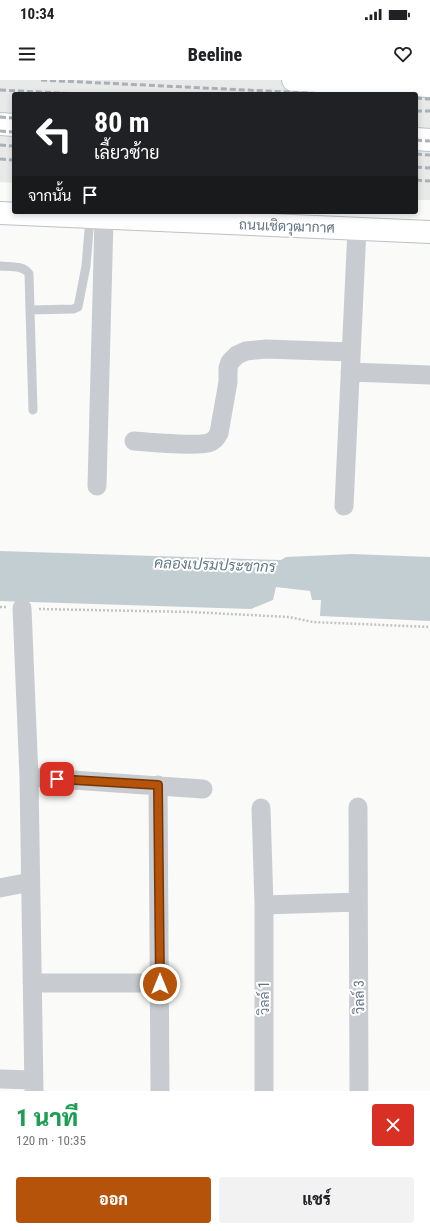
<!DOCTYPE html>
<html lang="th">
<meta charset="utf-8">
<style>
:root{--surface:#fff;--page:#f2f2f2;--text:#202124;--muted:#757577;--accent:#b45309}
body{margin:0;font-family:"Roboto Condensed",Sarabun,sans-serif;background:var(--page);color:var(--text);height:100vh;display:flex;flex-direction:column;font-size:15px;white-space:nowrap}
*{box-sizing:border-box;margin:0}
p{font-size:13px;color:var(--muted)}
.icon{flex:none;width:22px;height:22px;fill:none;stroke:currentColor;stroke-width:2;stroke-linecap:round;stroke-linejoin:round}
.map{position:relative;height:1011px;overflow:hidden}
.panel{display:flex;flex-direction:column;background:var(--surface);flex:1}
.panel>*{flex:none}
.top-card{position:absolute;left:12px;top:12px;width:406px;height:122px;border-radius:4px;box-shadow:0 2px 6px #0003;background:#202124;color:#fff;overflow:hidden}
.pin{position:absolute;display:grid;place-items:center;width:34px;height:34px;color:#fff;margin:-17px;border-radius:8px;box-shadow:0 2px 6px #0006}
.me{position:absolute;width:44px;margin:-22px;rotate:0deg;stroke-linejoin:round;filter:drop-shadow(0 0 3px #0008)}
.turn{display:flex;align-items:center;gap:14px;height:84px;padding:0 16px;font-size:18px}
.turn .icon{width:52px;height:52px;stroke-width:2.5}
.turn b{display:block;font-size:28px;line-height:34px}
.then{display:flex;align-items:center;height:38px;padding:0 16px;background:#0003;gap:8px;font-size:15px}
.round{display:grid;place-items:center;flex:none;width:42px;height:42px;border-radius:4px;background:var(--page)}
.summary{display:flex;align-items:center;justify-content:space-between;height:68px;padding:0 16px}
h1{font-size:24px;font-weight:800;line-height:30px;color:#1e9e55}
.cta{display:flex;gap:8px;margin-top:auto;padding:8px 16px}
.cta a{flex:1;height:46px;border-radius:4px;background:var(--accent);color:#fff;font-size:16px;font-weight:800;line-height:46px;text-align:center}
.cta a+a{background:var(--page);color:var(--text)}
.status{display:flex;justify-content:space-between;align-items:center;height:28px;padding:0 20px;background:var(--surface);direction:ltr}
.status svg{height:11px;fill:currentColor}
header{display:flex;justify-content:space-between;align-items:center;height:52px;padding:0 16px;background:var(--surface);font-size:18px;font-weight:800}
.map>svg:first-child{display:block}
.built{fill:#e8e9e9}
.water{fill:#c3ced3}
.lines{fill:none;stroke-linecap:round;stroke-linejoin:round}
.secondary-casing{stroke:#bcc1c6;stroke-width:24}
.path{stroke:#c1c4c6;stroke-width:2.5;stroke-dasharray:2 2;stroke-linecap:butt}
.service{stroke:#c8ccd0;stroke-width:9}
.minor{stroke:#c8ccd0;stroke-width:19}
.secondary{stroke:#fff;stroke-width:22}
.rail{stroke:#a9b0b6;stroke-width:3;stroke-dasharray:6 3;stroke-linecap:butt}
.route-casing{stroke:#753606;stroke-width:10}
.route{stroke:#b45309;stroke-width:7}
.labels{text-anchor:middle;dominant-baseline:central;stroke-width:4;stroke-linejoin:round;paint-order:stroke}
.street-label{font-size:14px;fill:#627486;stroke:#fff}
.water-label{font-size:15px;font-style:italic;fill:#627a86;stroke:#fff}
</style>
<div class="status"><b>10:34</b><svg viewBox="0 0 49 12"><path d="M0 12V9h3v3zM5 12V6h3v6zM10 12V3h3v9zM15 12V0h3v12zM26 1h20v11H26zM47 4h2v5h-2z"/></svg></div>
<header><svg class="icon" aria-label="menu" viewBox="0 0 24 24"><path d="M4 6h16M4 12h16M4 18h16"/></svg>Beeline<svg class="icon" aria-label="heart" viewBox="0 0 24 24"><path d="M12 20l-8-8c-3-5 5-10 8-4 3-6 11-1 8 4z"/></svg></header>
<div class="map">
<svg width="430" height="1011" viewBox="0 0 430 1011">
<rect width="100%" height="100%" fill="#fafaf8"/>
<path class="built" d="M 0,0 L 430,0 L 430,120 L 416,120 L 416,14 L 14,14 L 14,103 L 0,102 Z"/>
<path class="water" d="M 0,471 L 281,480 L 286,477 L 352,474 L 430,477 L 430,541 L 320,536 L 321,520 L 312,520 L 310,511 L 276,507 L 273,520 L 251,529 L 0,521 Z"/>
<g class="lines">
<defs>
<path id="secondary" d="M 293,0 L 430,6
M 0,44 L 14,45
M 416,59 L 430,60
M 0,133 L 430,152"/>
</defs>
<use href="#secondary" class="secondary-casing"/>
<path class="path" d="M 0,527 L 6,527
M 39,529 L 191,532 L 289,537 L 313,542 L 430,547"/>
<path class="service" d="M 0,186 C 9,187 24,185 29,194 L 30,230
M 33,330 L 30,230 L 73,229 L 78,227 L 86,186 L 90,138"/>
<path class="minor" d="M 350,292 L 430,295
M 134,361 C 148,362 201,367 211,362 C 215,360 217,357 219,353 L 228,302 L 228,288 L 230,282 L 237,275 L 246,271 L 266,269 L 351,272
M 97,406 L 104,139
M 344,426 L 357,149
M 22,528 L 29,697 L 34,1011
M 29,697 L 203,709
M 158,705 L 160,1011
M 358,727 L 359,1011
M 261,728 L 264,825 L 264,1011
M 0,808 L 30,802
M 264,825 L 358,822
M 32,903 L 140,903
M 0,999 L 34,1000"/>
<use href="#secondary" class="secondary"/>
<path class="rail" d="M 41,0 L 328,14
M 0,10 L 78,14
M 416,18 L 430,19
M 416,31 L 430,31
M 0,37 L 14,38
M 0,51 L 14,52
M 416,60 L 430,61
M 0,65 L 14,66
M 416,74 L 430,75
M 0,79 L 14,80
M 416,87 L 430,88
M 416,100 L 430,101"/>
</g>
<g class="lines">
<defs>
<path id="route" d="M 57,699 L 158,705 L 160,904"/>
</defs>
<use href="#route" class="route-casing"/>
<use href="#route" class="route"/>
</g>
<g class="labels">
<g class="street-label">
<text transform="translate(287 146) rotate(2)">ถนนเชิดวุฒากาศ</text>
<text transform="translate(359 917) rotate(-91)">วิลล์ 3</text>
<text transform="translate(264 918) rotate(-90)">วิลล์ 1</text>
</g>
<g class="water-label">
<text transform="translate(215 485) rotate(2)">คลองเปรมประชากร</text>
</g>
</g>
</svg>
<div class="pin" style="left:57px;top:699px;background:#d93025"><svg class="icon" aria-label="arrive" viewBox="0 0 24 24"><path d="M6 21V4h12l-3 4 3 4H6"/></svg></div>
<svg class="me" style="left:160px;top:904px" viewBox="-20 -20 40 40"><circle r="17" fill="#b45309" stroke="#fff" stroke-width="3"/><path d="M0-11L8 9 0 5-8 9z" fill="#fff"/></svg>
<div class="top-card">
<div class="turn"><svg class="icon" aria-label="left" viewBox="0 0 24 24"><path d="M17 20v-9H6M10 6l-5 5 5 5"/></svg><div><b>80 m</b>เลี้ยวซ้าย</div></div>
<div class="then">จากนั้น<svg class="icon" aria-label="arrive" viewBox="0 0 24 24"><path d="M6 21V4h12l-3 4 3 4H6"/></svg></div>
</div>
</div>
<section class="panel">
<div class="summary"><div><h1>1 นาที</h1><p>120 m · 10:35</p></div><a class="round" style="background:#d93025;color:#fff"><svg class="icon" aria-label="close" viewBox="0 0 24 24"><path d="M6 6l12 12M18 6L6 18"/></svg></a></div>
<div class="cta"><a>ออก</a><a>แชร์</a></div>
</section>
